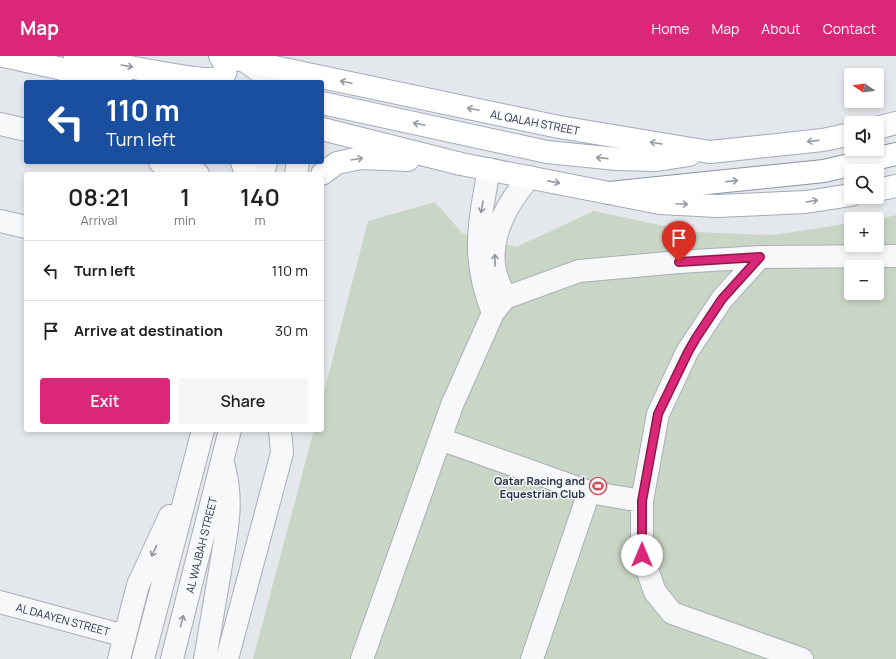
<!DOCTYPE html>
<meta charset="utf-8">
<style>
:root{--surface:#fff;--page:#f6f6f6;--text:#202124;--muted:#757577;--line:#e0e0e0;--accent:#db2777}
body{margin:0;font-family:Manrope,sans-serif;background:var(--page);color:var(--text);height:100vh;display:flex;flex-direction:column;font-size:15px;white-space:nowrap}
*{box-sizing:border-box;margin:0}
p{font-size:13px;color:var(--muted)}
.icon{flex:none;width:22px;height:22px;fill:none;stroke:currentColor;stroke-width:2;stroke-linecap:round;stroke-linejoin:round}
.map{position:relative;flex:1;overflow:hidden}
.details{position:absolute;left:24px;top:116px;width:300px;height:260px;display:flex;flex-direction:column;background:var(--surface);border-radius:4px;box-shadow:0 2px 6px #0003}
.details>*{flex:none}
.hud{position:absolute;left:24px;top:24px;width:300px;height:84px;border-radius:4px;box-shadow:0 2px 6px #0003;background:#1a4fa0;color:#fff;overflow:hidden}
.needle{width:26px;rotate:283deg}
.controls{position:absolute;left:844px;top:12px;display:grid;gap:8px}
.controls a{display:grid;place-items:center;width:40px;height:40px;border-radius:4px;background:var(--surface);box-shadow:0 2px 6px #0003;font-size:20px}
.pin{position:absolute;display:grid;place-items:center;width:34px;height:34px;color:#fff;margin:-41px -17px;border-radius:50% 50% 50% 0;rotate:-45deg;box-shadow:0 0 4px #0007}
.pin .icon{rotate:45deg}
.me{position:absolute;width:44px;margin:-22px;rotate:0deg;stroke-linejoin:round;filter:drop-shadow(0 0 3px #0008)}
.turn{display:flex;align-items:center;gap:14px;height:84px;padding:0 16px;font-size:18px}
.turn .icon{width:52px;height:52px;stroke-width:2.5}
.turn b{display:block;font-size:28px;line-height:34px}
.eta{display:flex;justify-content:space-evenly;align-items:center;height:68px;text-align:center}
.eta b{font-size:24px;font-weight:600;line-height:28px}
.button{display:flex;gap:8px;margin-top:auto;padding:8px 16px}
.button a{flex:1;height:46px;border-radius:4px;background:var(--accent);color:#fff;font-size:16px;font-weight:600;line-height:46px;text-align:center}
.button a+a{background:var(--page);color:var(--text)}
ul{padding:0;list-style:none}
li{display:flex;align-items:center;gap:12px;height:60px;padding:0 16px;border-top:1px solid var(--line)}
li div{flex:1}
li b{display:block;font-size:15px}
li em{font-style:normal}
header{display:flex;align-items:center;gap:24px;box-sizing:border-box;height:56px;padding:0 20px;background:var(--accent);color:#fff}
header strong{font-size:19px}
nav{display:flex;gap:22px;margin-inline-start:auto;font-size:14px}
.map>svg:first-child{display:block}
.green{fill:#c9d6c5;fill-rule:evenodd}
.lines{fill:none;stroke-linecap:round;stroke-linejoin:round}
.minor-casing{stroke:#a9aeb7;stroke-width:24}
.major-casing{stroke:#a3abb8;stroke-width:24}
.highway-casing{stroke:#8b94a3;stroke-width:24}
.minor{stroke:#f7f8fa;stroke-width:22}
.major{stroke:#fff;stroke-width:22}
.highway{stroke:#fff;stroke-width:22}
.oneway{stroke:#959aa2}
.oneway2{stroke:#9196a0}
.route-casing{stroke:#8e194d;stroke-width:10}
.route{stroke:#db2777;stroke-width:7}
.labels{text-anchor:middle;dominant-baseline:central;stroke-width:3;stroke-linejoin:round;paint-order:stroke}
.street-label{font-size:11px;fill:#2b3445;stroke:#f4f6f9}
.poi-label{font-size:11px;font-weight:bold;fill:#2b3445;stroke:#f4f6f9;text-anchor:end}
</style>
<header>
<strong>Map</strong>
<nav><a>Home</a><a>Map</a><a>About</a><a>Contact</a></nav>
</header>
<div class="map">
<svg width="896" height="603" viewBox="0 0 896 603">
<rect width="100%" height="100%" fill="#e4e7ec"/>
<path class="green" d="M 435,146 L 462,177 L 516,191 L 594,155 L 692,176 L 773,179 L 851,167 L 851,189 L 877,189 L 877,164 L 896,159 L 896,603 L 253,603 L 314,374 L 322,374 L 322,344 L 368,165 ZM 851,211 L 877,211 L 877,237 L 851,237 Z"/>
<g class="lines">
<defs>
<path id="minor" d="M 245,5 L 275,26
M 0,68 L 26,74
M 160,106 L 184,112 L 198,118
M 489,113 C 479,169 471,202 493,257
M 263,118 L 266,106
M 296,118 L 298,106
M 0,165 L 26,171
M 760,201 L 722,243 L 687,296 L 658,358 L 642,445 L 642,499 L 655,536 L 672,557 L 802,603
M 505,242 C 502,233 497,224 495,215 C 488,181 508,145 530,121
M 440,383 L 589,436 L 642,445
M 0,546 L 125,580
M 119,603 L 138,529 L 170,460
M 143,603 L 203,374
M 172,603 L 230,374
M 205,603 C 210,574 215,544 220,515 C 226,477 234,448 224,411
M 227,603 L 282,397 L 280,374
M 362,603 L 452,349 L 493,257 L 505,242 L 579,215 L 679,206 L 760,201 L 896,200
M 532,603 L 589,436"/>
<path id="major" d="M 4,0 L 121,26
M 75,0 C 97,4 206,29 221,21 C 230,15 224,7 220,0
M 222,0 L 559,71 L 710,96 L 823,84 L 851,78
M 322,47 L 547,96 L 617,103 L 657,104 L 689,99
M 877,72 L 896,67
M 322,73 L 461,108 L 660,147 L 717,150 L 806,146 L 851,139
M 242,106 L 246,118
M 322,118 L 337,107 L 361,102 L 408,104
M 877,134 L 896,130"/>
<path id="highway" d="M 609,137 L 824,115 L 896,98"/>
</defs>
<use href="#minor" class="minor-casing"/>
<use href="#major" class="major-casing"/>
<use href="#highway" class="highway-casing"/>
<use href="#minor" class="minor"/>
<use href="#major" class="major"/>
<use href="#highway" class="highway"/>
</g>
<defs><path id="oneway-shaft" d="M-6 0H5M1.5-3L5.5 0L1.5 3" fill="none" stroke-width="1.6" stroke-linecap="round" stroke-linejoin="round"/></defs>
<g class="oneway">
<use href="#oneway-shaft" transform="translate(127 10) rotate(10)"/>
<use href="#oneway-shaft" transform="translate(346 26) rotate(-168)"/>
<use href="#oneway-shaft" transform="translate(473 53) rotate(-168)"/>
<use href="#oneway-shaft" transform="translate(419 68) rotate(-168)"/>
<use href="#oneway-shaft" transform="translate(813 85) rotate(173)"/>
<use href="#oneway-shaft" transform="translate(656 87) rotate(-171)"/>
<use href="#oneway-shaft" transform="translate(602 102) rotate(-174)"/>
<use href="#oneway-shaft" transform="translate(357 103) rotate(-9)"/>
<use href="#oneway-shaft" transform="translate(732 125) rotate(-6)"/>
<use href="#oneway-shaft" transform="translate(554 126) rotate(11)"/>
<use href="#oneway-shaft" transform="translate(812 145) rotate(-9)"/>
<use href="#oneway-shaft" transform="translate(682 148) rotate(3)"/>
</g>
<g class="oneway2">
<use href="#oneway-shaft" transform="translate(482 151) rotate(100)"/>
<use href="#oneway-shaft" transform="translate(495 204) rotate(-91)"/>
<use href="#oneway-shaft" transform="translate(154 495) rotate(115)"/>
<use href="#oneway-shaft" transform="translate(182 565) rotate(-76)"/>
</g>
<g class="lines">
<defs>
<path id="route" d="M 642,499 L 642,445 L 658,358 L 688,296 L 696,282 L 722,243 L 760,201 L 679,206"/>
</defs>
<use href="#route" class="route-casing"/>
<use href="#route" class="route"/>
</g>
<defs>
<symbol id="stadium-ring" viewBox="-11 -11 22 22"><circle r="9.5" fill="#f4f6f9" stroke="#d1495b" stroke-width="1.5"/><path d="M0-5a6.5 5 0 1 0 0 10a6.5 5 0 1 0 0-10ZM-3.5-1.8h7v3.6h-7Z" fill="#d1495b"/></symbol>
</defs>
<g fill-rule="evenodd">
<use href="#stadium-ring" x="588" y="420" width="20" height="20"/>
</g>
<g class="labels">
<g class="street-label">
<text transform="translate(535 66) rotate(11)">AL QALAH STREET</text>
<text transform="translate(201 489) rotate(-76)">AL WAJBAH STREET</text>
<text transform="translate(63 563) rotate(15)">AL DAAYEN STREET</text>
</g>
<g class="poi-label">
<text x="585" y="424">Qatar Racing and<tspan x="585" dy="13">Equestrian Club</tspan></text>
</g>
</g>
</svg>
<div class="controls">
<a><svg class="needle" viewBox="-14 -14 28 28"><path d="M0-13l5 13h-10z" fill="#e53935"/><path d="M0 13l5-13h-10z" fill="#757577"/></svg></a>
<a><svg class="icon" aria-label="sound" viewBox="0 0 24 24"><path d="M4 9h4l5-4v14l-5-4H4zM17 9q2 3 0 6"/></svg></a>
<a><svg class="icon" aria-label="search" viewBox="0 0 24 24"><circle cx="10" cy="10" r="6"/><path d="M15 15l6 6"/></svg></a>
<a>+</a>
<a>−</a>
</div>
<div class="pin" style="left:679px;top:206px;background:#d93025"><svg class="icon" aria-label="arrive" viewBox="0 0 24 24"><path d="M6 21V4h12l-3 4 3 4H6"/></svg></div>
<svg class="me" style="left:642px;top:499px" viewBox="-20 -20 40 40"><circle r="19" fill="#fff"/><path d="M0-13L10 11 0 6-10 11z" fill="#db2777"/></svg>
<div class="hud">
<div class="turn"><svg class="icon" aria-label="left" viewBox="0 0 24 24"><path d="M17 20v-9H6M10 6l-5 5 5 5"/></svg><div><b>110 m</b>Turn left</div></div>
</div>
<section class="details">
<div class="eta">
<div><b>08:21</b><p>Arrival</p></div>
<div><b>1</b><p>min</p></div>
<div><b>140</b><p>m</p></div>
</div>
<ul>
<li><svg class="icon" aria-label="left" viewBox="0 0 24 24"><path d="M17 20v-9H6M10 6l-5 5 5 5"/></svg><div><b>Turn left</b></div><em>110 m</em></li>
<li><svg class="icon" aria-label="arrive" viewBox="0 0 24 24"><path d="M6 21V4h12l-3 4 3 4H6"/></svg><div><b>Arrive at destination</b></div><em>30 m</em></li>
</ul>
<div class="button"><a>Exit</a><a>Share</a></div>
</section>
</div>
